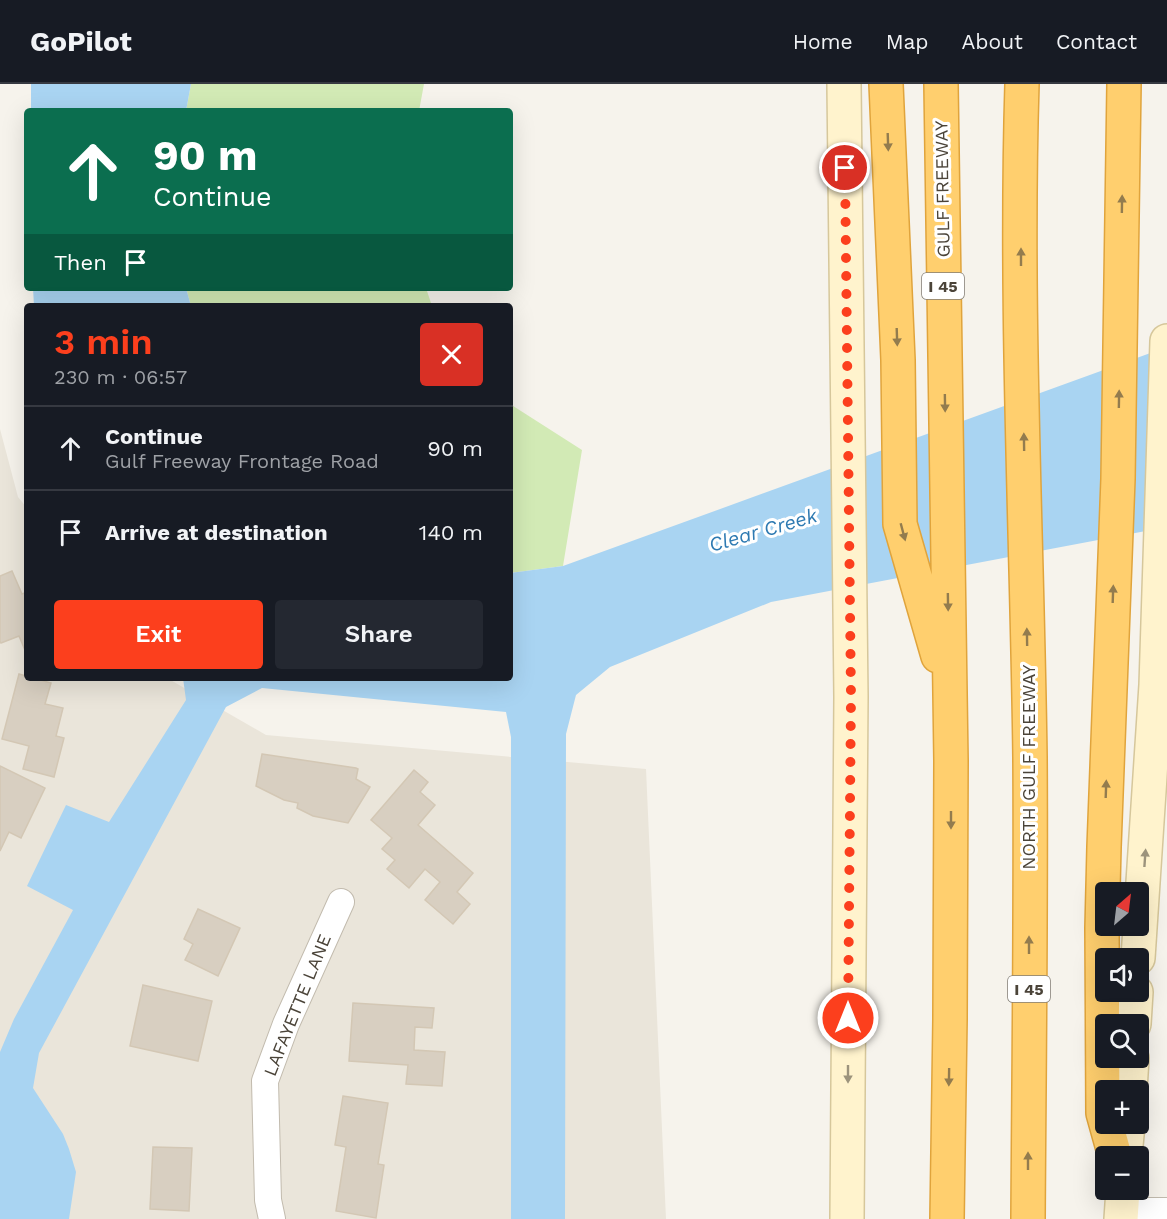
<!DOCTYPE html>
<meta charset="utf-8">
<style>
:root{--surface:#171b24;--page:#242831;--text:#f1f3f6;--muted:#9ea1a6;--line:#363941;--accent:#fc3f1d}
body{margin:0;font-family:"Work Sans",sans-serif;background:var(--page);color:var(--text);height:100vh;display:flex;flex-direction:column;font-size:22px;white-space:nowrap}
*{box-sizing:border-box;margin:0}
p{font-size:20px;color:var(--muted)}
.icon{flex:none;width:33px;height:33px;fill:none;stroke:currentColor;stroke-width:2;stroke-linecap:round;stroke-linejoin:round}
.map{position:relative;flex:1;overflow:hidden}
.details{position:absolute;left:24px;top:219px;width:489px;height:378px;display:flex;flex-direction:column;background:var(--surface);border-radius:6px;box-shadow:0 6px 24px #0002}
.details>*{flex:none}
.top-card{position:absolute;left:24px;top:24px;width:489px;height:183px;border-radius:6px;box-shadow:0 6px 24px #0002;background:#0b6e4f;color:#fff;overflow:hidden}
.needle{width:39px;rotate:28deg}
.buttons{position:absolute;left:1095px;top:798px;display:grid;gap:12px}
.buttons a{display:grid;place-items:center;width:54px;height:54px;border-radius:6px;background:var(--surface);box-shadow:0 6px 24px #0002;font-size:30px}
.pin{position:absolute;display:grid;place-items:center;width:51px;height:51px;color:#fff;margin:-26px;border:3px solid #fff;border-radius:50%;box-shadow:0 2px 6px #0007}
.me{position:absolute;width:66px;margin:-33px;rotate:0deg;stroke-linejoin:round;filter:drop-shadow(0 0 4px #0008)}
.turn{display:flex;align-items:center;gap:21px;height:126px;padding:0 30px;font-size:27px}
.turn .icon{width:78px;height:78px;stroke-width:2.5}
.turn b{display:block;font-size:42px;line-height:51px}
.then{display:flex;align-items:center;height:57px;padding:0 30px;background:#0003;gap:12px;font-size:22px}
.round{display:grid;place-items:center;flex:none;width:63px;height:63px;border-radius:6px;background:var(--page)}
.head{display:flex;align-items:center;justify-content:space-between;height:102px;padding:0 30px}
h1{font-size:36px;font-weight:600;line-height:45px;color:var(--accent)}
.button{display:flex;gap:12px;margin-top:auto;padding:12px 30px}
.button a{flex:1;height:69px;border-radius:6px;background:var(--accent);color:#fff;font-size:24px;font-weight:600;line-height:69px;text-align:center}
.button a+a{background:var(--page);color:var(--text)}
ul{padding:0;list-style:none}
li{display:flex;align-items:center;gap:18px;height:84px;padding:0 30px;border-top:2px solid var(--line)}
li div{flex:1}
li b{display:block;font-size:22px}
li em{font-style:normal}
header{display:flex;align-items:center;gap:36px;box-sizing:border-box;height:84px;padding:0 30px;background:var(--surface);border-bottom:2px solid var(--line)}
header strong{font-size:28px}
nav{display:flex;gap:33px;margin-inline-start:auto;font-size:21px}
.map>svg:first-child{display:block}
.residential{fill:#eae5da}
.green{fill:#d2eab5}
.water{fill:#a9d4f2}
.building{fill:#d8cfc1;stroke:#d3c7b4;stroke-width:1.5}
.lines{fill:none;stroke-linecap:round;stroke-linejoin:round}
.minor-casing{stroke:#c2bbae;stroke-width:28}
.secondary-casing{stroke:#d6c79b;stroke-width:36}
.motorway-casing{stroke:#e0a43c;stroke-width:36}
.minor{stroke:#fff;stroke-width:26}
.secondary{stroke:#fff3cd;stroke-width:33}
.motorway{stroke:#ffcf6e;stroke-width:33}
.oneway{fill:#937c4e}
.oneway2{fill:#9c937c}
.route{stroke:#fc3f1d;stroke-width:10;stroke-dasharray:0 18}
.labels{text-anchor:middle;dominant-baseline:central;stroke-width:6;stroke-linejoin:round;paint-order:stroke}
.shield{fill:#fff;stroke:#817c74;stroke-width:1.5}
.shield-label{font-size:16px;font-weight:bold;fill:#4b4439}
.street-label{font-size:18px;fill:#4b4439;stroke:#fff}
.water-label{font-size:20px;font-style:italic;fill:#2e7ab2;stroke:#fff}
</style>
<header>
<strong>GoPilot</strong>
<nav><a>Home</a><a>Map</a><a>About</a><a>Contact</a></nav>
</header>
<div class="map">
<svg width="1167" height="1135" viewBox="0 0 1167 1135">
<rect width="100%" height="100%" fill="#f6f3ec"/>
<path class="residential" d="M 0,345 L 18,413 L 27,424 L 27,594 L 167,594 L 266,651 L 646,685 L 666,1135 L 0,1135 Z"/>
<path class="green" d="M 191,0 L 424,0 L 419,27 L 186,27 Z
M 186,204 L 426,204 L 432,222 L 191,222 Z
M 510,320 L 582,366 L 563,482 L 510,489 Z"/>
<path class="water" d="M 31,0 L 191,0 L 186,27 L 31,27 Z
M 33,204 L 186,204 L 191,222 L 34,222 Z
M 1167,263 L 1167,443 L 771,518 L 610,583 L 576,611 L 566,650 L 565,1135 L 511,1135 L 511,653 L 506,628 L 262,604 L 226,623 L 39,969 L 33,1004 L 63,1050 L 69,1065 L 76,1088 L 69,1135 L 0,1135 L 0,968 L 14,935 L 73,826 L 27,802 L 66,721 L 109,738 L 186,616 L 183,594 L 510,594 L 510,489 L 563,482 Z"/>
<path class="building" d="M 12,487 L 22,510 L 27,508 L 27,571 L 19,552 L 1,559 L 0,557 L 0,492 Z
M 19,590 L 51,599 L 45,620 L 63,624 L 56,652 L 64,654 L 54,693 L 23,685 L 29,662 L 2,655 Z
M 262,670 L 356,684 L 358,685 L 356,695 L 370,703 L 348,739 L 313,732 L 297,724 L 298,719 L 284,716 L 256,702 Z
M 0,682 L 45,704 L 21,754 L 9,748 L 0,767 Z
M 414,686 L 428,698 L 420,708 L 435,721 L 418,741 L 473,789 L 457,808 L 470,820 L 453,840 L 425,816 L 440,798 L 425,785 L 409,804 L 387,785 L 395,776 L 382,765 L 392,754 L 371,736 Z
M 198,825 L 240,844 L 218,892 L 185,876 L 193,860 L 184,855 Z
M 143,901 L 212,917 L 198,977 L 130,962 Z
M 353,919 L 434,924 L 432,944 L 415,943 L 414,966 L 445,968 L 442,1002 L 406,1000 L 408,981 L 349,977 Z
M 343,1012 L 388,1019 L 378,1080 L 384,1081 L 376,1134 L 336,1127 L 346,1063 L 335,1061 Z
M 153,1063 L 192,1064 L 189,1127 L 150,1125 Z"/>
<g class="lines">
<defs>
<path id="minor" d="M 1121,1127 L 1167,1127
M 272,1135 L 268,1116 L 265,997 L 286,940 L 341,818"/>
<path id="secondary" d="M 844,0 L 851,613 L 847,1135
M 1138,874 L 1156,601 L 1167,257
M 1134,940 L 1136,908
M 1130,1006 L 1132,974
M 1125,1072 L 1128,1040
M 1121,1135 L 1123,1106"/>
<path id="motorway" d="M 886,0 L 898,276 L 900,440 L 938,572
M 941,0 L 951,677 L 950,935 L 947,1135
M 1022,0 C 1015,224 1027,449 1030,673 C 1031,827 1029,981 1028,1135
M 1115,1072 L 1103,1029 L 1102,844 L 1104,763 L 1118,395 L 1124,0"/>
</defs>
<use href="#minor" class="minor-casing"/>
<use href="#secondary" class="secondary-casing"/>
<use href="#motorway" class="motorway-casing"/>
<use href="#minor" class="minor"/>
<use href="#secondary" class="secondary"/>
<use href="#motorway" class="motorway"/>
</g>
<defs><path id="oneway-solid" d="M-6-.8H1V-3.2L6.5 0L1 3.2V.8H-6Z" transform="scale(1.5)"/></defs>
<g class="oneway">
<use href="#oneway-solid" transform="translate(888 58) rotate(88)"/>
<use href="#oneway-solid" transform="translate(1122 120) rotate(-89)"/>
<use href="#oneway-solid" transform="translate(1021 173) rotate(-90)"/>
<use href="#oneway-solid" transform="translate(897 253) rotate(88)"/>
<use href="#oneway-solid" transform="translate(1119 315) rotate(-89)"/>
<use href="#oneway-solid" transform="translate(945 319) rotate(89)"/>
<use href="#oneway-solid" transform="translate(1024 358) rotate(-91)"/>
<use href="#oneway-solid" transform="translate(903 448) rotate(75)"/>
<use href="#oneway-solid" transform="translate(1113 510) rotate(-88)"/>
<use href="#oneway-solid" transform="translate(948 518) rotate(89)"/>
<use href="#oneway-solid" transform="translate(1027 553) rotate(-91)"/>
<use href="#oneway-solid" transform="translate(1106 705) rotate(-88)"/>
<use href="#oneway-solid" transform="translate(951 736) rotate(90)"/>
<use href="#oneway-solid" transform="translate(1029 861) rotate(-90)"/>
<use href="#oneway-solid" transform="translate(949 993) rotate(91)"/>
<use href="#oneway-solid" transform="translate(1028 1077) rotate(-90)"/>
</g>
<g class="oneway2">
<use href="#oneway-solid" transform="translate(1145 774) rotate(-86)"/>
<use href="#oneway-solid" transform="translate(848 990) rotate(90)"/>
</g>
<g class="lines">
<path class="route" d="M 845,84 L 851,613 L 848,934"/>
</g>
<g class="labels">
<g class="shield">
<rect x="922" y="189" width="42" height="26" rx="4.5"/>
<rect x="1008" y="892" width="42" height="26" rx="4.5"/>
</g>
<g class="shield-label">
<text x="943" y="202">I 45</text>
<text x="1029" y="905">I 45</text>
</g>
<g class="street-label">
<text transform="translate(942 105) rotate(-91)">GULF FREEWAY</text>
<text transform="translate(1028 683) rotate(-90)">NORTH GULF FREEWAY</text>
<text transform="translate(297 921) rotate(-68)">LAFAYETTE LANE</text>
</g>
<g class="water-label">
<text transform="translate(763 446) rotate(-16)">Clear Creek</text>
</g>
</g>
</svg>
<div class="buttons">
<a><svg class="needle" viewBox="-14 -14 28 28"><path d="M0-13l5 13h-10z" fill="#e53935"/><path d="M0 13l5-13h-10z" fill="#9ea1a6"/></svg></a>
<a><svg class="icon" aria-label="sound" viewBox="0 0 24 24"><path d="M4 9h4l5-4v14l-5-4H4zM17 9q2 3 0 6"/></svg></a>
<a><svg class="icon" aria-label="search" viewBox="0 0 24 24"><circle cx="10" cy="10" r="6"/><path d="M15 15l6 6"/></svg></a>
<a>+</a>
<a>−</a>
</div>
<div class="pin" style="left:845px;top:84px;background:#d93025"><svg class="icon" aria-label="arrive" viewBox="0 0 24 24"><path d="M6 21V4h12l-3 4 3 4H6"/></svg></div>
<svg class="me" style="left:848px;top:934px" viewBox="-20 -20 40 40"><circle r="17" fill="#fc3f1d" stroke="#fff" stroke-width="3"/><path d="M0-11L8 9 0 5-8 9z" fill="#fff"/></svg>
<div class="top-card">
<div class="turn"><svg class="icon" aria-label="ahead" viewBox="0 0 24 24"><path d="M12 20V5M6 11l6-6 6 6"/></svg><div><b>90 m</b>Continue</div></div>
<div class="then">Then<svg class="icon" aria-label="arrive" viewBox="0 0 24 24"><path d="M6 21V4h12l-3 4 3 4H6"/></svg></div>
</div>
<section class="details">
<div class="head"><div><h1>3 min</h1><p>230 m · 06:57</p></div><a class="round" style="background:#d93025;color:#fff"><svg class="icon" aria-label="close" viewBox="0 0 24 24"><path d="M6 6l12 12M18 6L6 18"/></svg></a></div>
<ul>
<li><svg class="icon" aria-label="ahead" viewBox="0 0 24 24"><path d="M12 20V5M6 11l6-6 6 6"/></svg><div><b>Continue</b><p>Gulf Freeway Frontage Road</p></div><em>90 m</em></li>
<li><svg class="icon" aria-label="arrive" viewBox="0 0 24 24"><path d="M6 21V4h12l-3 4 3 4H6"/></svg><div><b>Arrive at destination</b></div><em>140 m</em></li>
</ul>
<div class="button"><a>Exit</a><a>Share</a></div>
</section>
</div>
